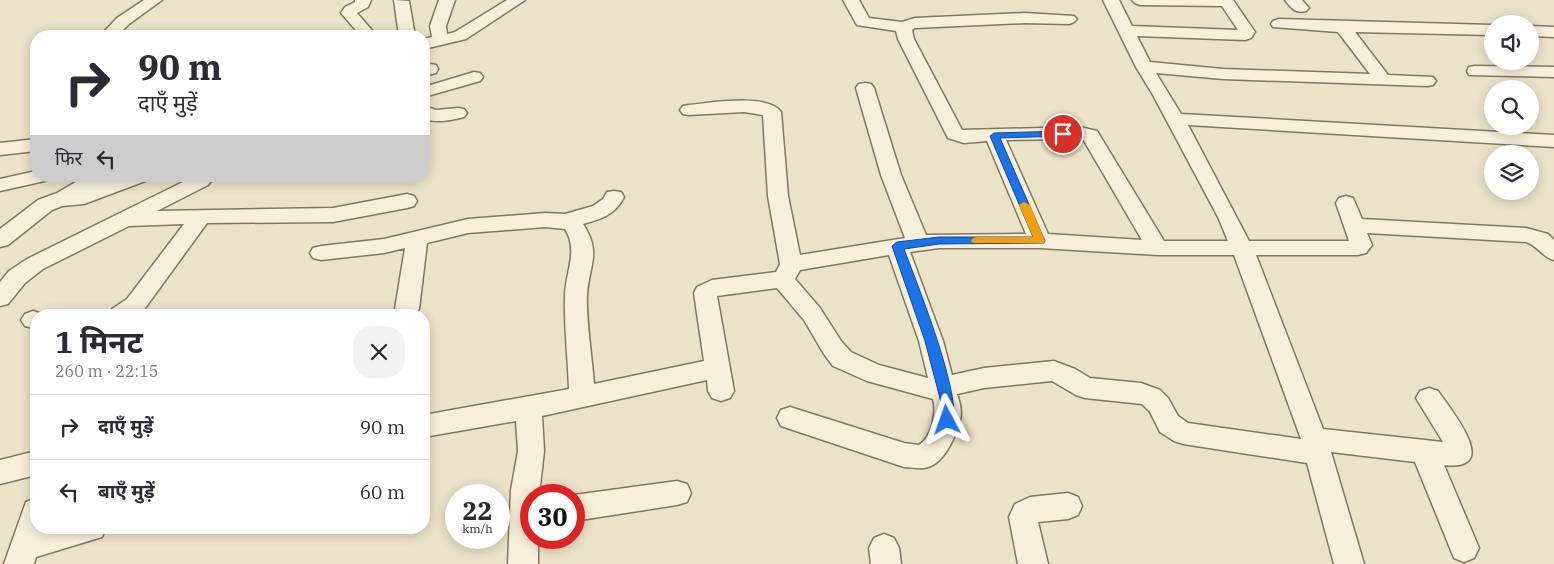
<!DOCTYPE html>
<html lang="hi">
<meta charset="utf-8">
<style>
:root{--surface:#fff;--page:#f2f2f3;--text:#2b2b33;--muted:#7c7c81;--line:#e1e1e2}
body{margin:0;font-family:"IBM Plex Serif","Noto Sans Devanagari",serif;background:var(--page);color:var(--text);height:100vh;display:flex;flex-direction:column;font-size:19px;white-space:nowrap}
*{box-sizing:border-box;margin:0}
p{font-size:16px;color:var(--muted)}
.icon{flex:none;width:28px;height:28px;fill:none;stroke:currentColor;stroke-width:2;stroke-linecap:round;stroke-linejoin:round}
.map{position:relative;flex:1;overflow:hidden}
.drawer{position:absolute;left:30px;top:309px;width:400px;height:225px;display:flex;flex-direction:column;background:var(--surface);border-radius:20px;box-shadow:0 2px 12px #0003}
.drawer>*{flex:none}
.guide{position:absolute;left:30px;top:30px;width:400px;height:152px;border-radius:20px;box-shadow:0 2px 12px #0003;background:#fff;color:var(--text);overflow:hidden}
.fabs{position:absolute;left:1484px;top:15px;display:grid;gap:10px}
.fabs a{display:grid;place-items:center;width:55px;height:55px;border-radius:50%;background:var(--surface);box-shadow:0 2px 12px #0003;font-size:25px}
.speed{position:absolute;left:445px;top:484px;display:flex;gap:10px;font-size:25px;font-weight:700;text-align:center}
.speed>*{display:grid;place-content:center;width:65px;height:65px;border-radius:50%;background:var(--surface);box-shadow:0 2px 12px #0003;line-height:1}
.speed small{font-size:12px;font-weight:400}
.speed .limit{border:8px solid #d22;background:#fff;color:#111}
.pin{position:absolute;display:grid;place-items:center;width:42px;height:42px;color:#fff;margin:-21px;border:2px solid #fff;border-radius:50%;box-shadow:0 1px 5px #0007}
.me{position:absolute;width:55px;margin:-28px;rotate:356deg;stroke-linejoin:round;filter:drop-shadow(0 0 4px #0008)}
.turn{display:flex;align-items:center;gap:18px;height:105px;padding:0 25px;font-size:22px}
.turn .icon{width:65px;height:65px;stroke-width:2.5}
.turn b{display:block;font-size:35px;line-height:42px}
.then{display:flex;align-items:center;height:48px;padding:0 25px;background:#0003;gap:10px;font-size:19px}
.round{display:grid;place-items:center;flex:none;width:52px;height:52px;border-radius:20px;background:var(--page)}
.summary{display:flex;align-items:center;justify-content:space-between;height:85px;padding:0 25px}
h1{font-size:30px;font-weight:700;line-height:38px}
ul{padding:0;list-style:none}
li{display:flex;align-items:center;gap:15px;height:65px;padding:0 25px;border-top:1px solid var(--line)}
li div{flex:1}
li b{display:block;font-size:19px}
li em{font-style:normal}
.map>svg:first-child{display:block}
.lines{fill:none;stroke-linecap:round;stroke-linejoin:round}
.minor-casing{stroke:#85765f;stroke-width:3}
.minor{fill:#f6f0da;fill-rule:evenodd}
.route{fill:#1a73e8;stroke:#114b97}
.slow{fill:#f59e0b}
</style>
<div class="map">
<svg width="1554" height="564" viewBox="0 0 1554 564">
<rect width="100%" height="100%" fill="#eae3c8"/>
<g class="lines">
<defs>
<path id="minor" d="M 144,0 L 162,0 L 129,24 L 117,36 L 100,36 L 117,18 Z
M 355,0 L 371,0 L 368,7 L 357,13 L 377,36 L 361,36 L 341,13 L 345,7 L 355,2 Z
M 394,0 L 409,1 L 415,36 L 399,36 Z
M 439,0 L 455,0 L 446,26 L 447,34 L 455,32 L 507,0 L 525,0 L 466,39 L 424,49 L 424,39 L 432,37 L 430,26 Z
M 843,0 L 859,0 L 869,18 L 902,22 L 915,18 L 1025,13 L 1074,16 L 1077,19 L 1074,22 L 1069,24 L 1025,23 L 915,28 L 912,30 L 914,39 L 962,130 L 1080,127 L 1097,131 L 1164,241 L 1228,241 L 1218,217 L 1153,95 L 1136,67 L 1103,0 L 1119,0 L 1132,26 L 1238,30 L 1222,6 L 1140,5 L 1135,3 L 1132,0 L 1233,0 L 1255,32 L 1251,38 L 1245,40 L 1137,36 L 1150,62 L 1223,69 L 1370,74 L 1338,32 L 1273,27 L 1271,24 L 1273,21 L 1279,19 L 1492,25 L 1492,35 L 1355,32 L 1388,75 L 1433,77 L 1436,81 L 1433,85 L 1427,86 L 1223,79 L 1156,73 L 1181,114 L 1554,135 L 1554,147 L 1188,125 L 1249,241 L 1349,241 L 1336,203 L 1339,198 L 1346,196 L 1353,198 L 1362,219 L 1526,228 L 1548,234 L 1554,240 L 1554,260 C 1542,257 1537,245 1526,242 L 1367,233 L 1372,245 L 1366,253 L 1358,255 L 1256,255 L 1323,429 L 1443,442 L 1416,398 L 1420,391 L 1429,388 L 1438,391 C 1451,410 1503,472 1444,465 L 1479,548 L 1474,558 L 1464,562 L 1454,558 L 1415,462 L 1331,452 L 1364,564 L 1334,564 L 1307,463 L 1183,444 L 1174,441 L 1160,432 L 1150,412 L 1142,404 L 1085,398 L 1076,395 L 1052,381 L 984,388 L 957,394 C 960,402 962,412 960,421 C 955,438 943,466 924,468 C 918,469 910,467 904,467 L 781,426 L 777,418 L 781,410 L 790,407 L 904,443 L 919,445 C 932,436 937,414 933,399 L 867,381 L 833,366 L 824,354 L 804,320 L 777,288 L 717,296 L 734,391 L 730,398 L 721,401 L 712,398 L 708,391 L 707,380 L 542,416 L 544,451 L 539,495 L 531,495 L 531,538 L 538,538 L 538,564 L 508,564 L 511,490 L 518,451 L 516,421 L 424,437 L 424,415 L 569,389 C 568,358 564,327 565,296 C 565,273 579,251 565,229 L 545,227 L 468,233 L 427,243 L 419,309 L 415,315 L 399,315 L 395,309 L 405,248 L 384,253 L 321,260 L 313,258 L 310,253 L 313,248 L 321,246 L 384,239 L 468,219 L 545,213 L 565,214 L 593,206 L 603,199 L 607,192 L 614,191 L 621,192 L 624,197 C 615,215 601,219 583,224 C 602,253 589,264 587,295 C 586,322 592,356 594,384 L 704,361 L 694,293 L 697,287 L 712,280 L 776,272 L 780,264 L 768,196 L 763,115 L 744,112 L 689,115 L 683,114 L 680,110 L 683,106 L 689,105 C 710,103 768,93 781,112 L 788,196 L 800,255 L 905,238 L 881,175 L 856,88 L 859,84 L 865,83 L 871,84 L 874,88 L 901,175 L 926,235 L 1026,234 L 987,141 L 964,143 L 948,138 L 898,39 L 896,31 L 857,25 ZM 1080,139 L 1083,139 L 1142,240 L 1048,234 L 1006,140 ZM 939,248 L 1040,248 L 1158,255 L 1234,255 L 1301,439 L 1188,423 L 1178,416 L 1168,398 L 1160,390 L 1141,383 L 1090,378 L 1075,369 L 1054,361 L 984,368 L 952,375 L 943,341 L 910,252 ZM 889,255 L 919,341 L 928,378 L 879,365 L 851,352 L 841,341 L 820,308 L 795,279 L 800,270 Z
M 1285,0 L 1302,0 L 1309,8 L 1306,11 C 1296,14 1291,8 1285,0 Z
M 1530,26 L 1554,27 L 1554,37 L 1530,36 Z
M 430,64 L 436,65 L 438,69 L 436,73 L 424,76 L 424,66 Z
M 1475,66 L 1554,67 L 1554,77 L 1469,75 L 1467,71 L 1469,67 Z
M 474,72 L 480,73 L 483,77 L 480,81 L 424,97 L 424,87 Z
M 424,106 L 436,110 L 458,108 L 464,109 L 467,113 L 464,117 C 452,120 435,124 424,118 Z
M 36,139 L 36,151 L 0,155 L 0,143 Z
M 36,171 L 36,176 L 52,176 L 49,180 L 0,191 L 0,179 Z
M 86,176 L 111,176 L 105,182 L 121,176 L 151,176 L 148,180 L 84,204 L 62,206 L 52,210 L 8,245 L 0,247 L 0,229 L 38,200 L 57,193 Z
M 195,176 L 208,177 L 211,181 L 208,185 L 157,211 L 333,208 L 407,194 L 414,196 L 417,201 L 414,206 L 407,208 L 333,222 L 207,223 L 143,311 L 137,315 L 108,315 L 112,309 L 127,299 L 184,224 L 129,226 L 43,269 L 25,283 L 8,304 L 0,306 L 0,282 L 9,271 L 27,259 Z
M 33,311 L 45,315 L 36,315 L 36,329 L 25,326 L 21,320 L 25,314 Z
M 36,451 L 36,475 L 0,484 L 0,460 Z
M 677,481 L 687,484 L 691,493 L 687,502 L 677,505 L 574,521 L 574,495 Z
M 1068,493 L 1078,497 L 1082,506 L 1078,515 L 1068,519 L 1038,522 L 1048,564 L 1018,564 L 1009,517 L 1015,504 L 1030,497 Z
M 36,498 L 36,528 L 106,528 L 102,537 L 36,557 L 34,564 L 4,564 L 26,502 Z
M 884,534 L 894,538 L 899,548 L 901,564 L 871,564 L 869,548 L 874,538 Z"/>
</defs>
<use href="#minor" class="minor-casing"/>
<use href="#minor" class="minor"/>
</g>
<path class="route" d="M 1063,131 L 1068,134 L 1066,136 L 1000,138 L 1045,241 L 1044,243 L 939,244 L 904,249 C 915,278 964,400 952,424 L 947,426 L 942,424 L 940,420 L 941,402 L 925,341 L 892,246 L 897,242 L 939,237 L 1033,237 L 990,136 L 994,133 Z"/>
<path class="slow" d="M 1024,202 L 1030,205 L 1045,241 L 1044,243 L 973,243 L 971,241 L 973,238 L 977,237 L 1033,237 L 1019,205 Z"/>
</svg>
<div class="fabs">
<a><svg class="icon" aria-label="sound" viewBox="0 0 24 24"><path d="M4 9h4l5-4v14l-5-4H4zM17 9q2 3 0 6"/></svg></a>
<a><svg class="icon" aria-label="search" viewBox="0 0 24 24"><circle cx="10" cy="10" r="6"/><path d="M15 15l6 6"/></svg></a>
<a><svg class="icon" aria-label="layers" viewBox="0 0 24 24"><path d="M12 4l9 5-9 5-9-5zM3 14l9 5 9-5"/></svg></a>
</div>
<div class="speed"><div>22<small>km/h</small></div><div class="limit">30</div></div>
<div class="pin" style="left:1063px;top:134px;background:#d93025"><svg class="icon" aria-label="arrive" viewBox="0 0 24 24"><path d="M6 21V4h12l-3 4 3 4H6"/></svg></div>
<svg class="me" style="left:947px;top:420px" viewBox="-20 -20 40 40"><path d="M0-17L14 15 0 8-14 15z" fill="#1a73e8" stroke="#fff" stroke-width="4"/></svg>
<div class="guide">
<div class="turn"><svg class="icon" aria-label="right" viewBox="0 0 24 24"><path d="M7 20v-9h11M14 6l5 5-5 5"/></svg><div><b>90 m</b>दाएँ मुड़ें</div></div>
<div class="then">फिर<svg class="icon" aria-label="left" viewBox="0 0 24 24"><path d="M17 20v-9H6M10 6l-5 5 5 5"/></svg></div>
</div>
<section class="drawer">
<div class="summary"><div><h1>1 मिनट</h1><p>260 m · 22:15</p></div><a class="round"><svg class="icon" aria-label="close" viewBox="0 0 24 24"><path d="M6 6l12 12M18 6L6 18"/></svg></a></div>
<ul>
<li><svg class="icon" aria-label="right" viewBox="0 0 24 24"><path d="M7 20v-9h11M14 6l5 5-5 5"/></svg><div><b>दाएँ मुड़ें</b></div><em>90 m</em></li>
<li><svg class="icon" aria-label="left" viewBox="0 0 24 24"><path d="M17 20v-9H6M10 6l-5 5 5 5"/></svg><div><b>बाएँ मुड़ें</b></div><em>60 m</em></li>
</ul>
</section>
</div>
